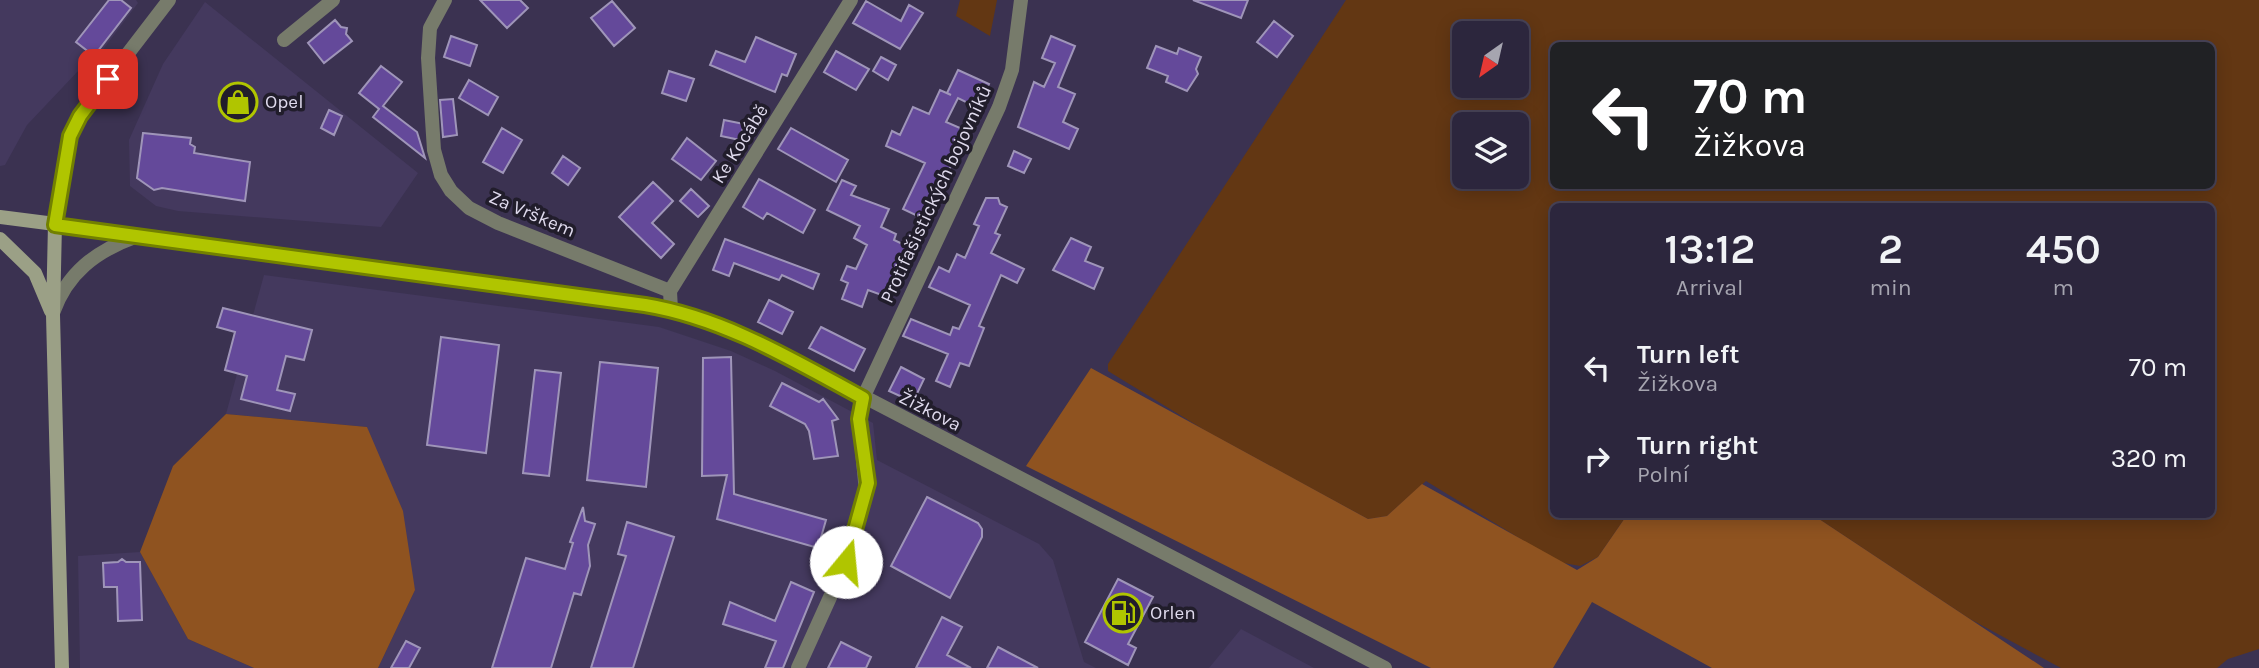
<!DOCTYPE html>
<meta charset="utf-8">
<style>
:root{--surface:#2c263d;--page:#383248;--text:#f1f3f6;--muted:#a6a5b0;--line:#484357}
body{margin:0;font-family:Karla,sans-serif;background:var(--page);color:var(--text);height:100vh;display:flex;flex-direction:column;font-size:26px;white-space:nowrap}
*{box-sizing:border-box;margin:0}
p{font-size:23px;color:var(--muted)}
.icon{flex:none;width:38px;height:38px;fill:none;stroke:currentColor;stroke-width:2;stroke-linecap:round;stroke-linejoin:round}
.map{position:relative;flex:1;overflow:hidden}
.panel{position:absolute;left:1550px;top:203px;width:665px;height:315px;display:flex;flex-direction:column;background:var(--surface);border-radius:10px;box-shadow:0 4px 18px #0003,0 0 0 2px var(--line)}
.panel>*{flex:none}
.hud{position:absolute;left:1550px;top:42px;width:665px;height:147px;border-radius:10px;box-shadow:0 4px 18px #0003,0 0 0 2px var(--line);background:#202124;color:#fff;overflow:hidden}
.needle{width:46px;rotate:214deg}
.controls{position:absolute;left:1452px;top:21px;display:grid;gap:14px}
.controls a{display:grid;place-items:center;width:77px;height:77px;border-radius:10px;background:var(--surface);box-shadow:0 4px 18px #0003,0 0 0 2px var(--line);font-size:35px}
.pin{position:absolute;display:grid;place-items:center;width:60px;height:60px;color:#fff;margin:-30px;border-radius:14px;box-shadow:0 4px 10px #0006}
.me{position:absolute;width:77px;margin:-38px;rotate:17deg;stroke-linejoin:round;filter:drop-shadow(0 0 5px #0008)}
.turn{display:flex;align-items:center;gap:24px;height:147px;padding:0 28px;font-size:32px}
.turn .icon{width:91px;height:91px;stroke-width:2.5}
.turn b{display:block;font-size:49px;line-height:60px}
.eta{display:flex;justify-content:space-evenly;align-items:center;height:119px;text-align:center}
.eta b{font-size:42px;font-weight:600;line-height:49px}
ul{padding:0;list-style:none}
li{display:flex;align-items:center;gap:21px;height:91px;padding:0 28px}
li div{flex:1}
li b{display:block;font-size:26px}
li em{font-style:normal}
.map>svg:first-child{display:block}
.built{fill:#44395e}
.green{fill:#633713;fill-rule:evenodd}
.forest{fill:#8f5320}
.building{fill:#64499a;stroke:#9f95b9;stroke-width:2}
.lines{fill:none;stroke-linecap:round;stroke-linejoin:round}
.minor{stroke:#777b6b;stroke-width:14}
.tertiary{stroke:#777b6b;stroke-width:14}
.secondary{stroke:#9ba086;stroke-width:14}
.route-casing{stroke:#728000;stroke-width:18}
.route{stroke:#b0c500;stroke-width:12}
.labels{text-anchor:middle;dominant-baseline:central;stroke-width:7;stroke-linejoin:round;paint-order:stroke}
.poi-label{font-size:19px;fill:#dfdaed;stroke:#211d2b;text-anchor:start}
.street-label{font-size:19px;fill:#dfdaed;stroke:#211d2b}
</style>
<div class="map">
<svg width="2259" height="668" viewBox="0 0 2259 668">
<rect width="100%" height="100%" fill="#3b3251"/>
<path class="built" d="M 0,0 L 136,0 L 138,3 L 86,72 L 80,69 L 27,125 L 5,165 L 0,166 Z
M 205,2 L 418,173 L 381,227 L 178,211 L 156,206 L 130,186 L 129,140 L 163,64 Z
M 264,275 L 659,327 L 731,351 L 775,371 L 873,423 L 877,460 L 1039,544 L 1053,560 L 1084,662 L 1096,668 L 378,668 L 415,590 L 367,427 L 226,414 Z
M 140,552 L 188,639 L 254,668 L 80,668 L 78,556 Z
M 1241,629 L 1314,668 L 1209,668 Z"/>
<path class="green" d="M 960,0 L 997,0 L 990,36 L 956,16 Z
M 1346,0 L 2259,0 L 2259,649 L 2228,659 L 2217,668 L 2061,668 L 1970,619 L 1813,515 L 2212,514 L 2212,206 L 1554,206 L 1554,514 L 1627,515 L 1598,557 L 1580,566 L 1558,562 L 1426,481 L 1387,516 L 1368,519 L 1206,431 L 1108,371 L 1108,364 ZM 1465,33 L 1517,33 L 1517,86 L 1465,86 ZM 1554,46 L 2212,46 L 2212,186 L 1554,186 ZM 1465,124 L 1517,124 L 1517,177 L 1465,177 Z"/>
<path class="forest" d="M 1091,368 L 1368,519 L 1387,516 L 1422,484 L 1577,570 L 1598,557 L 1627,515 L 1813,515 L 2044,668 L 1712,668 L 1592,602 L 1553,668 L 1431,668 L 1026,466 Z
M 226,414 L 367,427 L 403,511 L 415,590 L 378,668 L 254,668 L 188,639 L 140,552 L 173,466 Z"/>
<path class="building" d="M 109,0 L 121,0 L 131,8 L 94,56 L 76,42 Z
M 480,0 L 520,0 L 528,8 L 507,28 Z
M 1193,0 L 1248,0 L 1241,18 Z
M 612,1 L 635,28 L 614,46 L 591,18 Z
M 866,1 L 901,21 L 909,5 L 923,13 L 900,49 L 853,23 Z
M 335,20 L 341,27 L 347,28 L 346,34 L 352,41 L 324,63 L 308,43 Z
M 1274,21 L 1293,36 L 1277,57 L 1257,42 Z
M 451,36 L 477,45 L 470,66 L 444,57 Z
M 1051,36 L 1075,46 L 1058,87 L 1075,94 L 1063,122 L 1078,129 L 1069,149 L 1018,127 L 1034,82 L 1044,87 L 1055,63 L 1042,58 Z
M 756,37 L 796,54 L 787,76 L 782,74 L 775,92 L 710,65 L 716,51 L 745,62 Z
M 1156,46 L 1177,54 L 1179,48 L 1201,57 L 1196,69 L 1198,74 L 1187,91 L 1166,82 L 1168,76 L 1147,68 Z
M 836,51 L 869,69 L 856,90 L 824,72 Z
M 881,57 L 896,65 L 888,80 L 873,71 Z
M 381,66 L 402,82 L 383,106 L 417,132 L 425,158 L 373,117 L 379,109 L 359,93 Z
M 958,70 L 989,84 L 978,108 L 958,98 L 946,122 L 967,131 L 926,220 L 903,209 L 925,163 L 886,146 L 892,131 L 900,135 L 913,107 L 929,114 L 940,90 L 951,95 L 947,93 Z
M 669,71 L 694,79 L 686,101 L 662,93 Z
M 469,80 L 498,97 L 488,115 L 459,98 Z
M 453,99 L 457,135 L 443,137 L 440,100 Z
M 329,110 L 342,116 L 334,135 L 321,128 Z
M 724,120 L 744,124 L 740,140 L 721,136 Z
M 502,128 L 522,140 L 503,173 L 483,162 Z
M 791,128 L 848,160 L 836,182 L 778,149 Z
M 143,133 L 191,138 L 190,144 L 195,147 L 194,153 L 250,162 L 245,201 L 162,188 L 154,190 L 137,178 Z
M 687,138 L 716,161 L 701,180 L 672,159 Z
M 1014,151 L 1031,159 L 1024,173 L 1008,166 Z
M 563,156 L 580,168 L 568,185 L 552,173 Z
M 759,179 L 815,210 L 803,233 L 767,213 L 763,219 L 743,207 Z
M 842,180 L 856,186 L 851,195 L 889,209 L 881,227 L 896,234 L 894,240 L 913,249 L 890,298 L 868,290 L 862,307 L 842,299 L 848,283 L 841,280 L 847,266 L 856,269 L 867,245 L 854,238 L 860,226 L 827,210 Z
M 653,182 L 673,201 L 652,223 L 674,244 L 661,258 L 619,217 Z
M 691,189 L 709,206 L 698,217 L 680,201 Z
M 986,198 L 998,198 L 1000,204 L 1007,207 L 995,233 L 1000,235 L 991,253 L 1024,269 L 1017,283 L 1001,275 L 979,326 L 984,328 L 969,366 L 960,363 L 950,387 L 936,381 L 948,354 L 903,336 L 911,319 L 950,335 L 953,327 L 959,329 L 970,305 L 929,287 L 939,267 L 949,272 L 957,254 L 965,258 L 979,226 L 974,224 Z
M 1071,238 L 1091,247 L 1085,261 L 1103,268 L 1094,289 L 1053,270 Z
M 725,239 L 819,274 L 813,289 L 782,275 L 779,280 L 734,263 L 729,276 L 713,270 Z
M 769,300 L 793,312 L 782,334 L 758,322 Z
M 223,308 L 312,330 L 304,360 L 286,356 L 277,390 L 295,394 L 290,411 L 241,399 L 247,376 L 225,370 L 235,332 L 217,327 Z
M 821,327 L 865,349 L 854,371 L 809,348 Z
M 441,337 L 499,345 L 486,453 L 427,445 Z
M 731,357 L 734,494 L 826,520 L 818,548 L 717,519 L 727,475 L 702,476 L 703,358 Z
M 600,362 L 658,368 L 646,487 L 587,480 Z
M 901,367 L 924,379 L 913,402 L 889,391 Z
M 535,370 L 561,373 L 549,476 L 523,473 Z
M 782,383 L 819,402 L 823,399 L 838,419 L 832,421 L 838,456 L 814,459 L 809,431 L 805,424 L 770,406 Z
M 927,497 L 978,523 L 982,529 L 982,537 L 950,598 L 891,566 Z
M 583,507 L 585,521 L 595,524 L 588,545 L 590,566 L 581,595 L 574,593 L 551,668 L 492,668 L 526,558 L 565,569 L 573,543 L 570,542 Z
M 627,522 L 674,537 L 633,668 L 591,668 L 626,556 L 618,554 Z
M 122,559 L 126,562 L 140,562 L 142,620 L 118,621 L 117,587 L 104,587 L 103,563 L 118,562 Z
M 1118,579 L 1153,597 L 1128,644 L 1136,648 L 1128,665 L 1085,642 Z
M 791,582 L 814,592 L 783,668 L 765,668 L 776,641 L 723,624 L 730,602 L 775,621 Z
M 942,617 L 962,627 L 947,655 L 971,668 L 916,668 Z
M 406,641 L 420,648 L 409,668 L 391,668 Z
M 841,642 L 871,657 L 866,668 L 828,668 Z
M 998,647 L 1038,668 L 987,668 Z"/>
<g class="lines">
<path class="minor" d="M 445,0 L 430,28 L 428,58 L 434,150 L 441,175 L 451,191 L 469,208 L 498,223 L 670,291
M 284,40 L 333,0
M 55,224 L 70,136 L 80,116 L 169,0
M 671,310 L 670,291 L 851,0
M 798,668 L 846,562 L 866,492 L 859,419 L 863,398 L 999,107 L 1012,70 L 1021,0"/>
<path class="tertiary" d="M 55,224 L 671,310 L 753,339 L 1385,668
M 53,313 C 67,273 96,251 135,237"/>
<path class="secondary" d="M 0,217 L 55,224 L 53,315 L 62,668
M 0,239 L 35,273 L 51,311"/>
</g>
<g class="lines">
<defs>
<path id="route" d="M 108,79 L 80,116 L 70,136 L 55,225 L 645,305 C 724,318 793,360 863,398 L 859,419 L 868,483 L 846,562"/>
</defs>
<use href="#route" class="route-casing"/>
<use href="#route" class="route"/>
</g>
<defs>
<symbol id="shop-ring" viewBox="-11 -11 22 22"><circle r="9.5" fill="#211d2b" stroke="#b0c500" stroke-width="1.5"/><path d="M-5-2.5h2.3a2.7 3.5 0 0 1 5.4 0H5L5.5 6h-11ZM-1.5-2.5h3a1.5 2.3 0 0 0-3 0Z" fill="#b0c500"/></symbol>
<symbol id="fuel-ring" viewBox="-11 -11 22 22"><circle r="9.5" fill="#211d2b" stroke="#b0c500" stroke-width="1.5"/><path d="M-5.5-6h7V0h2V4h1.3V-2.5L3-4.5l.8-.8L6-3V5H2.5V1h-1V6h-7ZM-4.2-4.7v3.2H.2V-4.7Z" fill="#b0c500"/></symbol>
</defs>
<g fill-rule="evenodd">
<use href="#shop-ring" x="216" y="80" width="44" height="44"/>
<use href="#fuel-ring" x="1101" y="591" width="44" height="44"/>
</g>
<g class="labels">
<g class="poi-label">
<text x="265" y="102">Opel</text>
<text x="1150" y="613">Orlen</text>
</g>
<g class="street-label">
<text transform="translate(740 144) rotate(-58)">Ke Kocábě</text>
<text transform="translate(936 194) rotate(-65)">Protifašistických bojovníků</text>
<text transform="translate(532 214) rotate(23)">Za Vrškem</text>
<text transform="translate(930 411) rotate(27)">Žižkova</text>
</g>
</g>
</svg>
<div class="controls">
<a><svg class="needle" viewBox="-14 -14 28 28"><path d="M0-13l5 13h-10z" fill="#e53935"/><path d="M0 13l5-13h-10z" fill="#a6a5b0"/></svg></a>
<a><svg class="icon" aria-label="layers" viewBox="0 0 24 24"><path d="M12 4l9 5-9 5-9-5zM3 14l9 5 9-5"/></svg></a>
</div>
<div class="pin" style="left:108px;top:79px;background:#d93025"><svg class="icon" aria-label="arrive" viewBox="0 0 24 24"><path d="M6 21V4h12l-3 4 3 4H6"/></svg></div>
<svg class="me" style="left:846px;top:562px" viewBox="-20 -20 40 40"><circle r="19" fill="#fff"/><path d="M0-13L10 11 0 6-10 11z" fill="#b0c500"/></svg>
<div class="hud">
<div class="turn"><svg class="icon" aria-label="left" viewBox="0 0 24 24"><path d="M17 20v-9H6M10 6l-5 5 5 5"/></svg><div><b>70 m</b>Žižkova</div></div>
</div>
<section class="panel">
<div class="eta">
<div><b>13:12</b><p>Arrival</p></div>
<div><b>2</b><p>min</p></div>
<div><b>450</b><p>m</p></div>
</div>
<ul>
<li><svg class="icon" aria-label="left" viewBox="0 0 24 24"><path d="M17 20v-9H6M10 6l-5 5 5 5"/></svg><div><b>Turn left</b><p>Žižkova</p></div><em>70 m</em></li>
<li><svg class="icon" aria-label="right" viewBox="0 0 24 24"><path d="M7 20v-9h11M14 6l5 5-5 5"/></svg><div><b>Turn right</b><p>Polní</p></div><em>320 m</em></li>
</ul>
</section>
</div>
